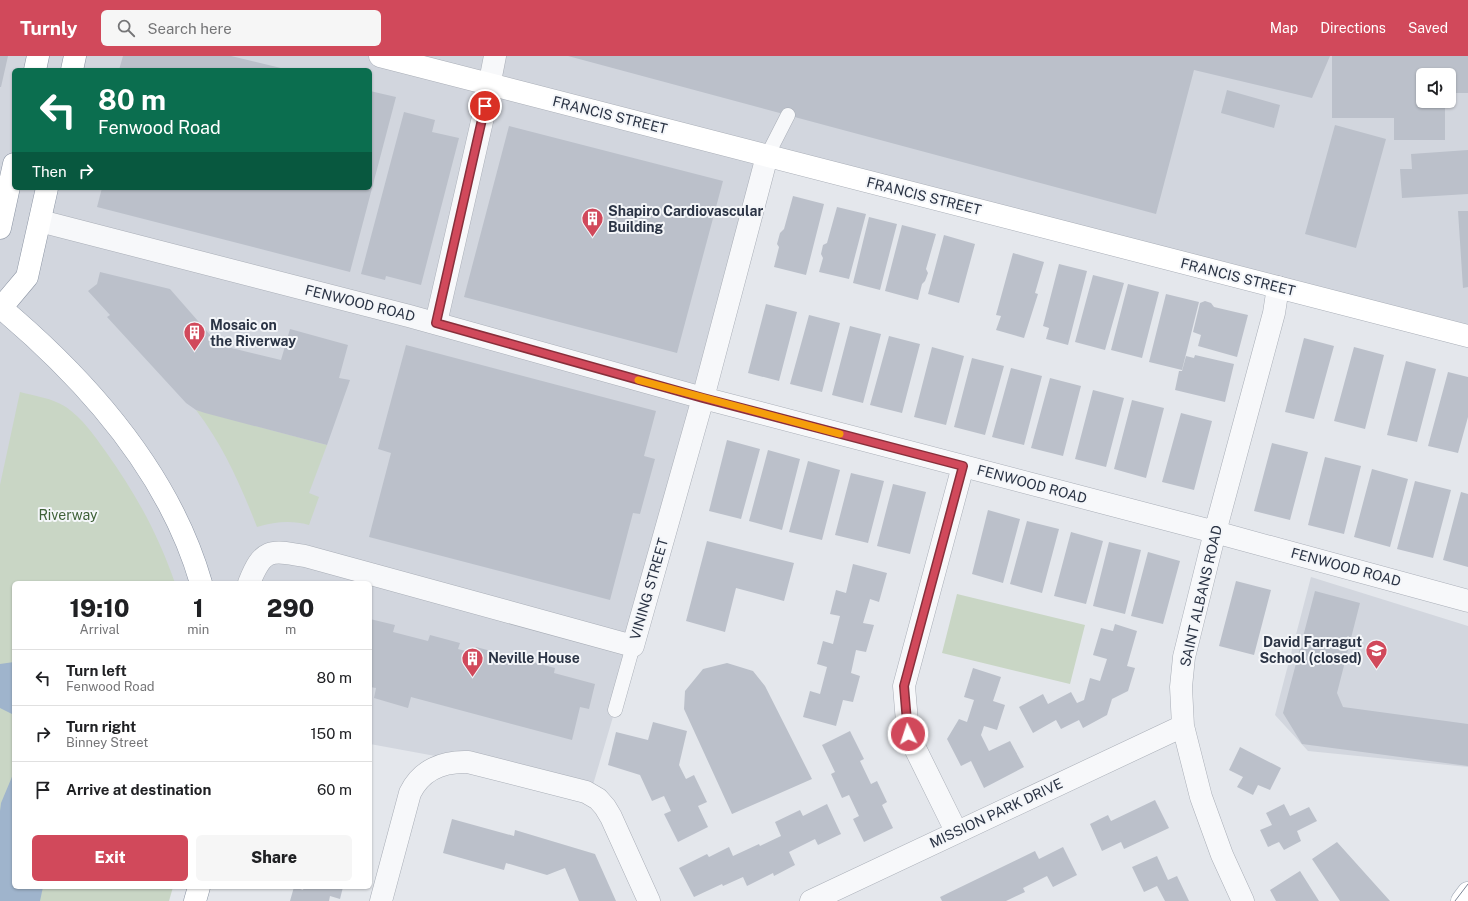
<!DOCTYPE html>
<style>
:root{--surface:#fff;--page:#f6f6f6;--text:#202124;--muted:#757577;--line:#e0e0e0;--accent:#d1495b}
body{margin:0;font-family:"Public Sans",sans-serif;background:var(--page);color:var(--text);height:100vh;display:flex;flex-direction:column;font-size:15px;white-space:nowrap}
*{box-sizing:border-box;margin:0}
p{font-size:13px;color:var(--muted)}
.icon{flex:none;width:22px;height:22px;fill:none;stroke:currentColor;stroke-width:2;stroke-linecap:round;stroke-linejoin:round}
.map{position:relative;flex:1;overflow:hidden}
.panel{position:absolute;left:12px;top:525px;width:360px;height:308px;display:flex;flex-direction:column;background:var(--surface);border-radius:6px;box-shadow:0 1px 3px #0004}
.panel>*{flex:none}
.hud{position:absolute;left:12px;top:12px;width:360px;height:122px;border-radius:6px;box-shadow:0 1px 3px #0004;background:#0b6e4f;color:#fff;overflow:hidden}
.fabs{position:absolute;left:1416px;top:12px;display:grid;gap:8px}
.fabs a{display:grid;place-items:center;width:40px;height:40px;border-radius:6px;background:var(--surface);box-shadow:0 1px 3px #0004;font-size:20px}
.pin{position:absolute;display:grid;place-items:center;width:34px;height:34px;color:#fff;margin:-17px;border:2px solid #fff;border-radius:50%;box-shadow:0 1px 4px #0007}
.me{position:absolute;width:44px;margin:-22px;rotate:356deg;stroke-linejoin:round;filter:drop-shadow(0 0 3px #0008)}
.turn{display:flex;align-items:center;gap:14px;height:84px;padding:0 20px;font-size:18px}
.turn .icon{width:52px;height:52px;stroke-width:2.5}
.turn b{display:block;font-size:28px;line-height:34px}
.then{display:flex;align-items:center;height:38px;padding:0 20px;background:#0003;gap:8px;font-size:15px}
.eta{display:flex;justify-content:space-evenly;align-items:center;height:68px;text-align:center}
.eta b{font-size:24px;font-weight:800;line-height:28px}
.button{display:flex;gap:8px;margin-top:auto;padding:8px 20px}
.button a{flex:1;height:46px;border-radius:6px;background:var(--accent);color:#fff;font-size:16px;font-weight:800;line-height:46px;text-align:center}
.button a+a{background:var(--page);color:var(--text)}
ul{padding:0;list-style:none}
li{display:flex;align-items:center;gap:12px;height:56px;padding:0 20px;border-top:1px solid var(--line)}
li div{flex:1}
li b{display:block;font-size:15px}
li em{font-style:normal}
header{display:flex;align-items:center;gap:24px;box-sizing:border-box;height:56px;padding:0 20px;background:var(--accent);color:#fff}
header strong{font-size:19px}
nav{display:flex;gap:22px;margin-inline-start:auto;font-size:14px}
.search{width:280px;height:36px;background:var(--page);display:flex;align-items:center;gap:10px;box-sizing:border-box;padding:0 14px;border-radius:6px;color:var(--muted);font-size:15px}
.map>svg:first-child{display:block}
.built{fill:#d2d6de;fill-rule:evenodd}
.green{fill:#c9d6c5}
.water{fill:#9fb4cc}
.building{fill:#bbc0ca}
.lines{fill:none;stroke-linecap:round;stroke-linejoin:round}
.lane-casing{stroke:#a9aeb7;stroke-width:15}
.street-casing{stroke:#a9aeb7;stroke-width:23}
.secondary-casing{stroke:#a9aeb7;stroke-width:23}
.primary-casing{stroke:#a3abb8;stroke-width:23}
.highway-casing{stroke:#8b94a3;stroke-width:23}
.lane{stroke:#f7f8fa;stroke-width:14}
.street{stroke:#f7f8fa;stroke-width:22}
.secondary{stroke:#fff;stroke-width:22}
.primary{stroke:#fff;stroke-width:22}
.highway{stroke:#fff;stroke-width:22}
.tram{stroke:#7d8696;stroke-width:1}
.route-casing{stroke:#882f3b;stroke-width:10}
.route{stroke:#d1495b;stroke-width:7}
.slow{stroke:#f59e0b;stroke-width:7}
.labels{text-anchor:middle;dominant-baseline:central;stroke-width:4;stroke-linejoin:round;paint-order:stroke}
.street-label{font-size:14px;fill:#2b3445;stroke:#f4f6f9}
.poi-label{font-size:14px;font-weight:bold;fill:#2b3445;stroke:#f4f6f9;text-anchor:start}
.park-label{font-size:14px;fill:#3f6138;stroke:#f4f6f9}
</style>
<header>
<strong>Turnly</strong>
<div class="search"><svg class="icon" aria-label="search" viewBox="0 0 24 24"><circle cx="10" cy="10" r="6"/><path d="M15 15l6 6"/></svg>Search here</div>
<nav><a>Map</a><a>Directions</a><a>Saved</a></nav>
</header>
<div class="map">
<svg width="1468" height="845" viewBox="0 0 1468 845">
<rect width="100%" height="100%" fill="#e4e7ec"/>
<path class="built" d="M 0,0 L 1468,0 L 1468,280 L 767,100 L 615,654 L 590,739 L 468,706 L 370,688 L 370,527 L 14,527 L 0,623 ZM 14,14 L 370,14 L 370,132 L 14,132 ZM 1423,19 L 1449,19 L 1449,45 L 1423,45 Z
M 1311,521 L 1468,570 L 1468,711 L 1308,695 L 1275,659 Z"/>
<path class="green" d="M 20,336 C 35,340 52,342 66,351 C 83,363 94,379 106,396 C 136,438 158,478 175,527 L 14,527 L 14,831 L 173,831 L 169,845 L 0,845 L 0,429 Z
M 196,354 L 327,389 L 309,437 L 319,441 L 309,469 C 290,464 276,466 257,471 C 241,430 223,389 196,354 Z
M 957,538 L 1085,569 L 1070,628 L 942,597 Z"/>
<path class="water" d="M 14,606 L 14,659 L 0,652 L 0,608 Z
M 14,716 L 14,831 L 43,831 L 40,845 L 0,845 L 0,755 L 1,747 Z"/>
<path class="building" d="M 0,0 L 8,0 L 1,31 L 0,31 Z
M 123,0 L 231,0 L 285,13 L 119,14 Z
M 568,0 L 1330,0 L 1312,42 L 1194,14 L 1156,158 Z
M 1332,0 L 1468,0 L 1468,37 L 1449,37 L 1449,19 L 1423,19 L 1423,45 L 1445,45 L 1445,84 L 1394,84 L 1394,62 L 1332,62 Z
M 1227,34 L 1280,49 L 1274,72 L 1221,57 Z
M 370,35 L 396,41 L 350,216 L 97,151 L 102,132 L 370,132 Z
M 404,56 L 435,64 L 432,76 L 459,82 L 421,229 L 386,220 L 385,224 L 361,218 Z
M 1335,69 L 1386,83 L 1356,192 L 1305,178 Z
M 509,70 L 723,125 L 677,297 L 464,241 Z
M 1468,94 L 1468,138 L 1402,142 L 1400,113 L 1412,113 L 1411,98 Z
M 793,140 L 824,148 L 806,219 L 774,211 L 779,191 L 777,188 L 780,177 L 784,173 Z
M 837,151 L 866,158 L 849,223 L 819,216 L 823,202 L 821,198 L 823,189 L 827,187 Z
M 1458,155 L 1468,155 L 1468,231 L 1463,232 Z
M 869,161 L 897,168 L 880,234 L 853,227 Z
M 902,169 L 936,178 L 926,213 L 928,217 L 925,225 L 922,228 L 918,244 L 885,235 Z
M 944,179 L 975,188 L 959,247 L 928,238 Z
M 1013,197 L 1044,206 L 1035,237 L 1038,238 L 1024,282 L 996,274 L 1001,260 L 996,259 Z
M 1059,208 L 1087,215 L 1068,289 L 1046,283 L 1049,272 L 1043,270 Z
M 100,216 L 170,233 L 219,289 L 281,304 L 290,273 L 348,289 L 339,322 L 350,324 L 327,389 L 205,357 L 196,354 L 186,347 L 107,261 L 110,259 L 88,235 L 97,228 Z
M 1093,219 L 1124,227 L 1105,294 L 1075,286 Z
M 1128,228 L 1159,236 L 1142,302 L 1111,294 Z
M 1166,238 L 1199,246 L 1182,314 L 1149,306 Z
M 1205,245 L 1211,247 L 1214,251 L 1248,259 L 1237,301 L 1198,290 L 1201,279 L 1193,276 L 1200,247 Z
M 766,248 L 797,256 L 779,325 L 748,317 Z
M 809,259 L 840,267 L 822,336 L 790,328 Z
M 850,270 L 881,278 L 863,347 L 832,339 Z
M 889,280 L 920,288 L 902,357 L 870,349 Z
M 1304,282 L 1334,290 L 1314,363 L 1285,356 Z
M 406,289 L 656,355 L 644,400 L 655,403 L 640,458 L 633,457 L 610,544 L 369,481 L 391,397 L 378,393 Z
M 932,291 L 964,300 L 946,369 L 914,361 Z
M 1354,291 L 1384,299 L 1365,373 L 1334,365 Z
M 1195,299 L 1234,308 L 1225,346 L 1175,334 L 1179,315 L 1182,315 L 1186,300 L 1194,302 Z
M 972,302 L 1004,310 L 985,379 L 954,371 Z
M 1406,305 L 1436,313 L 1417,386 L 1387,379 Z
M 1011,312 L 1042,320 L 1024,389 L 992,381 Z
M 1448,316 L 1468,321 L 1468,361 L 1458,397 L 1428,390 Z
M 1050,322 L 1081,330 L 1063,400 L 1031,392 Z
M 1093,334 L 1124,342 L 1106,411 L 1075,403 Z
M 1132,344 L 1164,352 L 1146,422 L 1114,413 Z
M 1181,357 L 1212,365 L 1194,434 L 1162,426 Z
M 727,384 L 760,393 L 741,463 L 709,455 Z
M 1272,387 L 1308,396 L 1290,464 L 1254,455 Z
M 768,394 L 800,403 L 782,474 L 749,465 Z
M 1325,401 L 1361,410 L 1344,478 L 1308,469 Z
M 808,405 L 840,414 L 822,484 L 789,476 Z
M 1372,413 L 1408,423 L 1390,491 L 1354,481 Z
M 851,417 L 884,425 L 868,487 L 835,479 Z
M 1415,425 L 1451,434 L 1433,502 L 1397,493 Z
M 893,428 L 926,436 L 910,498 L 877,490 Z
M 1461,436 L 1468,438 L 1468,511 L 1443,504 Z
M 988,454 L 1020,463 L 1003,527 L 972,518 Z
M 1027,465 L 1059,473 L 1042,537 L 1010,528 Z
M 1071,476 L 1103,485 L 1086,548 L 1054,540 Z
M 707,485 L 794,507 L 784,545 L 736,532 L 725,576 L 686,565 Z
M 1109,486 L 1141,494 L 1125,558 L 1093,550 Z
M 1148,496 L 1180,505 L 1163,568 L 1131,560 Z
M 853,508 L 887,517 L 879,546 L 870,543 L 863,567 L 874,569 L 866,596 L 856,594 L 851,617 L 860,620 L 853,646 L 843,644 L 836,670 L 803,661 L 810,635 L 820,638 L 827,611 L 817,608 L 823,585 L 833,588 L 840,560 L 830,558 L 836,534 L 846,537 Z
M 1236,525 L 1271,534 L 1254,599 L 1219,590 Z
M 1315,535 L 1360,547 L 1337,637 L 1343,651 L 1468,668 L 1468,710 L 1302,688 L 1283,657 Z
M 370,563 L 395,569 L 393,576 L 428,585 L 430,579 L 460,587 L 458,593 L 474,597 L 476,591 L 555,612 L 554,617 L 595,628 L 589,653 L 580,651 L 572,684 L 411,641 L 408,652 L 374,642 L 376,632 L 370,631 Z
M 1115,568 L 1137,575 L 1127,610 L 1135,612 L 1128,635 L 1112,643 L 1107,659 L 1083,672 L 1079,664 L 1061,673 L 1056,664 L 1033,677 L 1019,651 L 1043,638 L 1048,648 L 1071,636 L 1077,647 L 1084,644 L 1090,622 L 1100,625 L 1107,603 L 1093,599 L 1101,572 L 1113,575 Z
M 727,607 L 753,615 L 765,630 L 812,723 L 732,758 L 684,653 L 685,635 L 703,613 Z
M 973,612 L 1001,621 L 993,645 L 1005,649 L 997,674 L 984,670 L 981,679 L 989,695 L 1010,685 L 1024,711 L 984,732 L 971,705 L 961,710 L 947,683 L 959,663 L 967,666 L 974,644 L 964,641 Z
M 653,666 L 687,675 L 679,709 L 686,723 L 694,719 L 707,746 L 698,750 L 708,771 L 678,786 L 664,758 L 671,755 L 664,740 L 652,745 L 640,719 L 608,709 L 616,676 L 648,684 Z
M 850,675 L 864,703 L 860,705 L 871,728 L 877,725 L 887,746 L 882,749 L 893,772 L 864,786 L 853,763 L 859,760 L 849,739 L 842,742 L 831,718 L 835,716 L 822,689 Z
M 1240,691 L 1281,712 L 1270,734 L 1258,729 L 1253,739 L 1237,731 L 1243,721 L 1229,714 Z
M 1155,744 L 1169,772 L 1124,793 L 1121,786 L 1102,795 L 1090,768 L 1108,759 L 1111,765 Z
M 827,748 L 841,778 L 818,789 L 815,783 L 789,796 L 795,809 L 774,820 L 773,817 L 747,830 L 743,821 L 723,830 L 722,828 L 694,841 L 679,812 L 707,798 L 709,801 L 729,791 L 733,800 L 759,788 L 760,790 L 781,780 L 775,766 L 800,754 L 803,760 Z
M 1284,748 L 1290,760 L 1309,751 L 1317,765 L 1297,775 L 1301,785 L 1284,794 L 1279,786 L 1268,791 L 1260,774 L 1272,769 L 1266,757 Z
M 452,763 L 514,780 L 515,774 L 595,798 L 616,845 L 579,845 L 565,812 L 547,819 L 506,807 L 504,814 L 443,797 Z
M 1337,786 L 1390,845 L 1340,845 L 1312,803 Z
M 1063,791 L 1077,819 L 1053,831 L 1047,820 L 1023,832 L 1025,836 L 1006,845 L 942,845 L 940,841 L 1035,795 L 1039,803 Z
M 1157,800 L 1168,824 L 1177,820 L 1189,845 L 1165,845 L 1157,830 L 1144,836 L 1132,811 Z
M 1300,815 L 1319,845 L 1276,845 L 1270,834 Z
M 294,831 L 303,834 L 304,831 L 343,831 L 340,843 L 330,840 L 329,845 L 290,845 Z"/>
<g class="lines">
<defs>
<path id="lane" d="M 767,100 L 788,59
M 615,654 L 633,590"/>
<path id="street" d="M 40,165 L 409,260 L 703,342 L 1215,476 L 1468,545
M 436,267 L 483,61 L 495,0
M 249,527 C 263,492 270,494 305,500 L 633,590 L 703,342 L 767,100
M 956,775 L 908,678 L 904,630 L 963,410
M 381,845 L 410,737 C 421,714 443,705 468,706 L 586,736 L 598,743 L 605,751 L 611,761 L 649,845
M 811,845 L 1183,670
M 1243,845 L 1222,799 L 1201,741 L 1183,670 L 1181,631 L 1184,601 L 1215,476 L 1274,257 L 1278,231"/>
<path id="secondary" d="M 380,0 L 1468,280"/>
<path id="primary" d="M 1462,845 L 1468,837"/>
<path id="highway" d="M 35,14 L 38,0
M 72,14 L 75,0
M 0,172 L 14,108
M 0,251 C 87,324 169,416 201,527
M 1,252 L 27,221 L 47,132
M 195,845 L 199,831"/>
</defs>
<use href="#lane" class="lane-casing"/>
<use href="#street" class="street-casing"/>
<use href="#secondary" class="secondary-casing"/>
<use href="#primary" class="primary-casing"/>
<use href="#highway" class="highway-casing"/>
<use href="#lane" class="lane"/>
<use href="#street" class="street"/>
<use href="#secondary" class="secondary"/>
<use href="#primary" class="primary"/>
<use href="#highway" class="highway"/>
<path class="tram" d="M 1455,845 L 1468,828"/>
</g>
<g class="lines">
<defs>
<path id="route" d="M 485,50 L 436,267 L 703,342 L 963,410 L 904,630 L 908,678"/>
</defs>
<use href="#route" class="route-casing"/>
<use href="#route" class="route"/>
<path class="slow" d="M 638,324 L 840,378"/>
</g>
<defs>
<symbol id="building-pin" viewBox="-11 -11 22 30"><path d="M0 17L-7.5 6A9.5 9.5 0 1 1 7.5 6Z" fill="#d1495b" stroke="#f4f6f9"/><path d="M-4-6H4V6H1V3H-1V6H-4ZM-2.5-4.3h1.7v1.8h-1.7ZM.8-4.3h1.7v1.8H.8ZM-2.5-1h1.7V.8h-1.7ZM.8-1h1.7V.8H.8Z" fill="#fff"/></symbol>
<symbol id="school-pin" viewBox="-11 -11 22 30"><path d="M0 17L-7.5 6A9.5 9.5 0 1 1 7.5 6Z" fill="#d1495b" stroke="#f4f6f9"/><path d="M0-5L7-2L0 1L-7-2ZM-4 1L0 2.5L4 1V4Q0 6-4 4Z" fill="#fff"/></symbol>
</defs>
<g fill-rule="evenodd">
<use href="#building-pin" x="580" y="150" width="25" height="34"/>
<use href="#building-pin" x="182" y="264" width="25" height="34"/>
<use href="#school-pin" x="1364" y="582" width="25" height="34"/>
<use href="#building-pin" x="460" y="590" width="25" height="34"/>
</g>
<g class="labels">
<g class="street-label">
<text transform="translate(610 59) rotate(14)">FRANCIS STREET</text>
<text transform="translate(924 140) rotate(14)">FRANCIS STREET</text>
<text transform="translate(1238 221) rotate(14)">FRANCIS STREET</text>
<text transform="translate(360 247) rotate(14)">FENWOOD ROAD</text>
<text transform="translate(1032 428) rotate(15)">FENWOOD ROAD</text>
<text transform="translate(1346 511) rotate(15)">FENWOOD ROAD</text>
<text transform="translate(649 533) rotate(-74)">VINING STREET</text>
<text transform="translate(1201 540) rotate(-77)">SAINT ALBANS ROAD</text>
<text transform="translate(996 757) rotate(-25)">MISSION PARK DRIVE</text>
</g>
<g class="poi-label">
<text x="608" y="155">Shapiro Cardiovascular<tspan x="608" dy="16">Building</tspan></text>
<text x="210" y="269">Mosaic on<tspan x="210" dy="16">the Riverway</tspan></text>
<text x="1362" y="586" text-anchor="end">David Farragut<tspan x="1362" dy="16">School (closed)</tspan></text>
<text x="488" y="602">Neville House</text>
</g>
<g class="park-label">
<text x="68" y="459">Riverway</text>
</g>
</g>
</svg>
<div class="fabs">
<a><svg class="icon" aria-label="sound" viewBox="0 0 24 24"><path d="M4 9h4l5-4v14l-5-4H4zM17 9q2 3 0 6"/></svg></a>
</div>
<div class="pin" style="left:485px;top:50px;background:#d93025"><svg class="icon" aria-label="arrive" viewBox="0 0 24 24"><path d="M6 21V4h12l-3 4 3 4H6"/></svg></div>
<svg class="me" style="left:908px;top:678px" viewBox="-20 -20 40 40"><circle r="17" fill="#d1495b" stroke="#fff" stroke-width="3"/><path d="M0-11L8 9 0 5-8 9z" fill="#fff"/></svg>
<div class="hud">
<div class="turn"><svg class="icon" aria-label="left" viewBox="0 0 24 24"><path d="M17 20v-9H6M10 6l-5 5 5 5"/></svg><div><b>80 m</b>Fenwood Road</div></div>
<div class="then">Then<svg class="icon" aria-label="right" viewBox="0 0 24 24"><path d="M7 20v-9h11M14 6l5 5-5 5"/></svg></div>
</div>
<section class="panel">
<div class="eta">
<div><b>19:10</b><p>Arrival</p></div>
<div><b>1</b><p>min</p></div>
<div><b>290</b><p>m</p></div>
</div>
<ul>
<li><svg class="icon" aria-label="left" viewBox="0 0 24 24"><path d="M17 20v-9H6M10 6l-5 5 5 5"/></svg><div><b>Turn left</b><p>Fenwood Road</p></div><em>80 m</em></li>
<li><svg class="icon" aria-label="right" viewBox="0 0 24 24"><path d="M7 20v-9h11M14 6l5 5-5 5"/></svg><div><b>Turn right</b><p>Binney Street</p></div><em>150 m</em></li>
<li><svg class="icon" aria-label="arrive" viewBox="0 0 24 24"><path d="M6 21V4h12l-3 4 3 4H6"/></svg><div><b>Arrive at destination</b></div><em>60 m</em></li>
</ul>
<div class="button"><a>Exit</a><a>Share</a></div>
</section>
</div>
